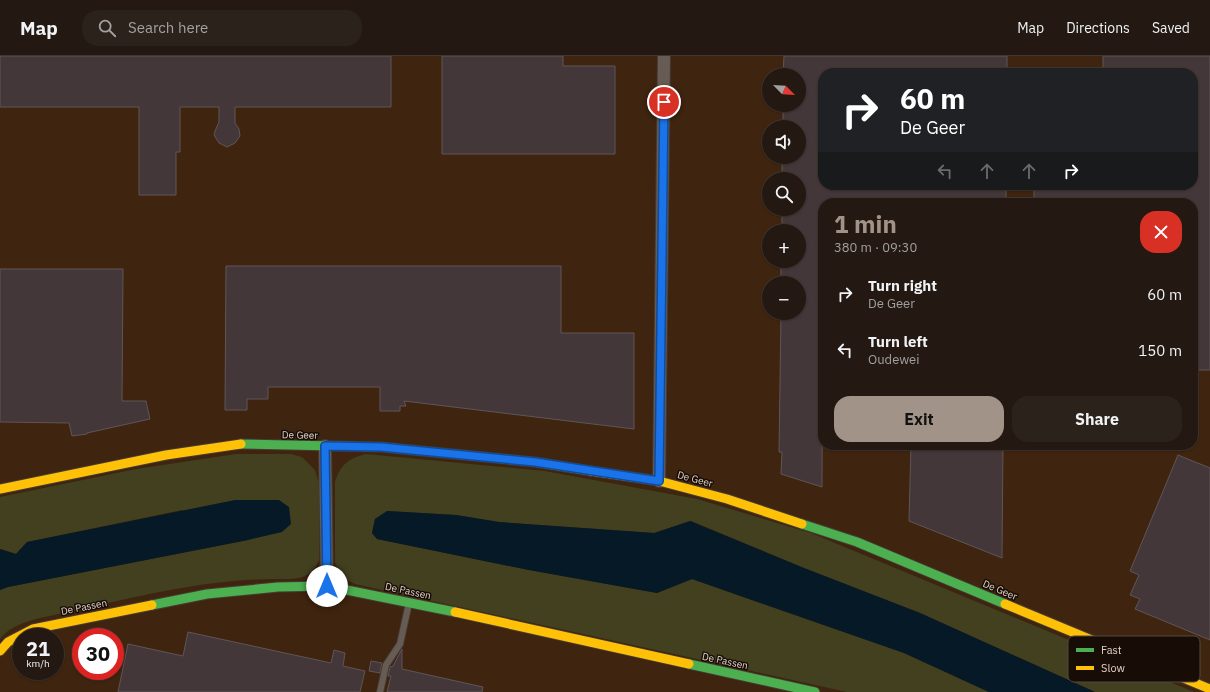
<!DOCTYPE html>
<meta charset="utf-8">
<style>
:root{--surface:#231912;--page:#2b221b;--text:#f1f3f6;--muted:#a3a09f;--line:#403832;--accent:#a29388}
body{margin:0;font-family:"IBM Plex Sans",sans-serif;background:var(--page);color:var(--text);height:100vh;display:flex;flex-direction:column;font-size:15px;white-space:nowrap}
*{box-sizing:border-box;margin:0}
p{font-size:13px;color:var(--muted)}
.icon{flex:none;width:22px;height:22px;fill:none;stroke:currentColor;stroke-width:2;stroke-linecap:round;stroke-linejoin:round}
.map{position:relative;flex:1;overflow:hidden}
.side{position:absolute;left:818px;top:142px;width:380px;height:252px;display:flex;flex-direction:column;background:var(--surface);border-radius:16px;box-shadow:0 1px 3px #0004,0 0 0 1px var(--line)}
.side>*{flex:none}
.guide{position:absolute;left:818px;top:12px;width:380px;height:122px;border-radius:16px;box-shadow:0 1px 3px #0004,0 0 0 1px var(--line);background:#202124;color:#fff;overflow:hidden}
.needle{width:26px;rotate:114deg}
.controls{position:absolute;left:762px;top:12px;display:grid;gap:8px}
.controls a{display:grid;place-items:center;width:44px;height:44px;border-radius:50%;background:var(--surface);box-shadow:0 1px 3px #0004,0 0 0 1px var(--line);font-size:20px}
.speed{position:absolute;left:12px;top:572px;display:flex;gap:8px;font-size:20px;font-weight:700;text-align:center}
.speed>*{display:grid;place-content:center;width:52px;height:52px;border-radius:50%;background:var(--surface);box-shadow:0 1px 3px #0004,0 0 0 1px var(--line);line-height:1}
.speed small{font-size:10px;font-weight:400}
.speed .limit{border:6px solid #d22;background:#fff;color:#111}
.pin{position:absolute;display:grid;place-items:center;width:34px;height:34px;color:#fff;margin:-17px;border:2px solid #fff;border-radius:50%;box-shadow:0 1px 4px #0007}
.me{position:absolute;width:44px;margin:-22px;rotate:0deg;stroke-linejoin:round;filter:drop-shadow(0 0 3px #0008)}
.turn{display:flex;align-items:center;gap:14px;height:84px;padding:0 16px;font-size:18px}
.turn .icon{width:52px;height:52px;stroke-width:2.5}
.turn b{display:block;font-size:28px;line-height:34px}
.lanes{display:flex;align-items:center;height:38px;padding:0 16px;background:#0003;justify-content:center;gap:20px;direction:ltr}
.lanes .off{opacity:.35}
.round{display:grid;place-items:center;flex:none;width:42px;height:42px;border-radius:16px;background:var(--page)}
.head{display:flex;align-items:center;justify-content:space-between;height:68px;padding:0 16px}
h1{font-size:24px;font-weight:700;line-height:30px;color:var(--accent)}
.button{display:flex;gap:8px;margin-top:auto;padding:8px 16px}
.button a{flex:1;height:46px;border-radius:16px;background:var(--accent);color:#111;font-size:16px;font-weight:700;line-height:46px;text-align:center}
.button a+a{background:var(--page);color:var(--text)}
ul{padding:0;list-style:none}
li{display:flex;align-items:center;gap:12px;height:56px;padding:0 16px}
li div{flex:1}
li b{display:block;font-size:15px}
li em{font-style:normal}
header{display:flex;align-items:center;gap:24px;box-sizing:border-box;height:56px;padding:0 20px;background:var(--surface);border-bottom:1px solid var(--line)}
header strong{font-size:19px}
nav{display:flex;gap:22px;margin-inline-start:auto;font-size:14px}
.search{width:280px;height:36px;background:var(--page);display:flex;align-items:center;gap:10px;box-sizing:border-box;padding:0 14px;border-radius:16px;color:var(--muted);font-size:15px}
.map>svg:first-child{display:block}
.built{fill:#3f240f;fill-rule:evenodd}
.green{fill:#42401f}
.water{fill:#051926}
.building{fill:#43373a;stroke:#605556}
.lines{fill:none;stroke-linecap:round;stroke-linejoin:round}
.lane-casing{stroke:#463b34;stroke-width:8}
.street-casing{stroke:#463b34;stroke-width:14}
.fast-casing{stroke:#463b34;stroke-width:11}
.slow-casing{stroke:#463b34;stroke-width:11}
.lane{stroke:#665c54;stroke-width:6}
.street{stroke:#665c54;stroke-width:12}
.fast{stroke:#4caf50;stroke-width:9}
.slow{stroke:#ffc107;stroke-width:9}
.route-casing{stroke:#114b97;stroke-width:10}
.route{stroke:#1a73e8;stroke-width:7}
.labels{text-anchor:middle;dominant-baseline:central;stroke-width:3;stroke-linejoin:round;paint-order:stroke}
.street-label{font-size:10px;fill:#e0d0c5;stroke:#170d06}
.key{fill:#170d06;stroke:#53483f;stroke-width:1}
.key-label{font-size:11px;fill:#e0d0c5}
</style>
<header>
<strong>Map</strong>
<div class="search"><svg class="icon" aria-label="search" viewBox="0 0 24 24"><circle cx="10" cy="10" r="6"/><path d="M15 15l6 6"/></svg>Search here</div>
<nav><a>Map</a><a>Directions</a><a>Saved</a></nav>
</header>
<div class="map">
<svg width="1210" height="636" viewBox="0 0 1210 636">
<rect width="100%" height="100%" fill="#2f2118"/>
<path class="built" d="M 0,0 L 1210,0 L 1210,636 L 0,636 ZM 823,17 L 1193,17 L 1193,129 L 823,129 ZM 769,19 L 799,19 L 799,49 L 769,49 ZM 769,71 L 799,71 L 799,101 L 769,101 ZM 769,123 L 799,123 L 799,153 L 769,153 ZM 823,147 L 1193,147 L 1193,389 L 823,389 ZM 769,175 L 799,175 L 799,205 L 769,205 ZM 769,227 L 799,227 L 799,257 L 769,257 ZM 21,581 L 55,581 L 55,615 L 21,615 ZM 81,581 L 115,581 L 115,615 L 81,615 Z"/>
<path class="green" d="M 236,398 L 291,398 L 302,401 L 315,414 L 319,427 L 319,504 C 310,525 295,523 275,523 C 196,523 117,546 40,562 C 25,566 10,570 0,583 L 0,534 L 8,531 L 248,484 L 182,454 L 27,486 L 16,498 L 0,493 L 0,441 L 136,413 Z
M 366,398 L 545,415 L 697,443 L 811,477 L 1194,636 L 1095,636 L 920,557 L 804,512 L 691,465 L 655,477 L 499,466 L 456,459 L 388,455 L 375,463 L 372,477 L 377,483 L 529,514 L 657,537 L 692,523 L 904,597 L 989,636 L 847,636 L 355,528 L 343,522 L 335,507 L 335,426 C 340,409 349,402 366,398 Z"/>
<path class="water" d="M 235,444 L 279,444 L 289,451 L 291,468 L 282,476 L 248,484 L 8,531 L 0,534 L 0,493 L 16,498 L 27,486 Z
M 387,455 L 456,459 L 499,466 L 654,477 L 690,465 L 804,512 L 920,557 L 1095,636 L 989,636 L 904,597 L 692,523 L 657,537 L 529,514 L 377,483 L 372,477 L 375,463 Z"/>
<path class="building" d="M 0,0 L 391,0 L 391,51 L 235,51 L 235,67 L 239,73 L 240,80 L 235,87 L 227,91 L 219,87 L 214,79 L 215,75 L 219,66 L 219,51 L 180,51 L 180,96 L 176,96 L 176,139 L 139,139 L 139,51 L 0,51 Z
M 442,0 L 563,0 L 563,10 L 615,10 L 615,98 L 442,98 Z
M 784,0 L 1007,0 L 1007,17 L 823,17 L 823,129 L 1006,129 L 1006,147 L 823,147 L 822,431 L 781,418 L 782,396 L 779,396 L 781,257 L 799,257 L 799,227 L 781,227 L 781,205 L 799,205 L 799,175 L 782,175 L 782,153 L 799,153 L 799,123 L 782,123 L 782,101 L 799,101 L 799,71 L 783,71 L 783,49 L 799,49 L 799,19 L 783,19 Z
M 1103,0 L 1210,0 L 1210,314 L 1193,314 L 1193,147 L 1034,147 L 1034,129 L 1193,129 L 1193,17 L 1103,17 Z
M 226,210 L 561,210 L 561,277 L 634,277 L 634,373 L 404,345 L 406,350 L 400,350 L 400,355 L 380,355 L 380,331 L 268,331 L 268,343 L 247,343 L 247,354 L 225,354 Z
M 0,213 L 123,213 L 122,345 L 146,345 L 150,363 L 87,377 L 87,378 L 72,380 L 69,367 L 0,366 Z
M 911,389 L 1003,389 L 1002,502 L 909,465 Z
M 1178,399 L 1210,412 L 1210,584 L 1135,553 L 1140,543 L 1130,539 L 1139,519 L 1130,515 Z
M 188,576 L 331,607 L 334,594 L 345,597 L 343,610 L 365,615 L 360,636 L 118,636 L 128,588 L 183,600 Z
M 402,593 L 402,613 L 483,631 L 482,636 L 387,636 L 391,620 L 388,620 L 390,611 L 393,610 Z
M 371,605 L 382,607 L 380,617 L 369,615 Z"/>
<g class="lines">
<defs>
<path id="lane" d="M 380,636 L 386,609 L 400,588 L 409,547"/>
<path id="street" d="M 325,390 L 327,530
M 659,425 L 664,0"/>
<path id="fast" d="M 241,388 L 381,391 L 535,406 L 591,415
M 802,468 L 857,486 L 1005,548
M 152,549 L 207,538 L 278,531 L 327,530 L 455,556
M 689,608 L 815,636"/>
<path id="slow" d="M 591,415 L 659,425 L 727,443 L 802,468
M 0,433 L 166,399 L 241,388
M 1005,548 L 1210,633
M 455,556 L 689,608
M 0,595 L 8,586 L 33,573 L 152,549"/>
</defs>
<use href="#lane" class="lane-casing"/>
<use href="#street" class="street-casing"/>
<use href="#fast" class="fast-casing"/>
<use href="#slow" class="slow-casing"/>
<use href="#lane" class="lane"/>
<use href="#street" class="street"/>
<use href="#fast" class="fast"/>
<use href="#slow" class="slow"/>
</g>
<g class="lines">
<defs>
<path id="route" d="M 327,530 L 325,390 L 381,391 L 535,406 L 659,425 L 664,46"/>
</defs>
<use href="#route" class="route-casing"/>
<use href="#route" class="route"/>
</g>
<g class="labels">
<g class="street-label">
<text transform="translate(300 379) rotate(1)">De Geer</text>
<text transform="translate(695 423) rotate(15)">De Geer</text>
<text transform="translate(1000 534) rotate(23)">De Geer</text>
<text transform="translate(408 535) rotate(12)">De Passen</text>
<text transform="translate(84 551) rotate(-11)">De Passen</text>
<text transform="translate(725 605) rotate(12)">De Passen</text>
</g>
</g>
<rect x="1068" y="580" width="132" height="46" rx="6" class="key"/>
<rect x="1076" y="592" width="18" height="4" fill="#4caf50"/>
<rect x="1076" y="610" width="18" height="4" fill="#ffc107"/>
<g class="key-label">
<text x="1101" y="598">Fast</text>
<text x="1101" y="616">Slow</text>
</g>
</svg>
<div class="controls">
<a><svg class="needle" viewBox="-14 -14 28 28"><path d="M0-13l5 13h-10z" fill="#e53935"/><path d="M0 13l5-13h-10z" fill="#a3a09f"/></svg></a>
<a><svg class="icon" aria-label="sound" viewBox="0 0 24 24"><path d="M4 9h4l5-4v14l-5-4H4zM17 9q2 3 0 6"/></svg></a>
<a><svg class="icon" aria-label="search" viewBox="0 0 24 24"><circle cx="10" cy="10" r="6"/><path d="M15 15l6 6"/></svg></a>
<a>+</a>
<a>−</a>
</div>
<div class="speed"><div>21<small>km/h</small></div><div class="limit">30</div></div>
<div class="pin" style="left:664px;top:46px;background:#d93025"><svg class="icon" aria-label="arrive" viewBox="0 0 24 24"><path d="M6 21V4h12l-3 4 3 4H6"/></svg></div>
<svg class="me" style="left:327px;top:530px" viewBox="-20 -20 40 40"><circle r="19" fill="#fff"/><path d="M0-13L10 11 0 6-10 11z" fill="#1a73e8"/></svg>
<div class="guide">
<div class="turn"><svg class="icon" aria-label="right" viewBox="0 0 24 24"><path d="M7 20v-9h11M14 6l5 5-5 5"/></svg><div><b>60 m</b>De Geer</div></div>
<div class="lanes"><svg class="icon off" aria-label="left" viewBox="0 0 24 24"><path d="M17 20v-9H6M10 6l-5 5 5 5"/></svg><svg class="icon off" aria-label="ahead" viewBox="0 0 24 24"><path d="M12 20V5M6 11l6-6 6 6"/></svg><svg class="icon off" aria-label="ahead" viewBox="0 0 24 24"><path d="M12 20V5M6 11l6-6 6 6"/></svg><svg class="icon" aria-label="right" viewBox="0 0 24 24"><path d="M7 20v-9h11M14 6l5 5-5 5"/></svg></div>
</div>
<section class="side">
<div class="head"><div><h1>1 min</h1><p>380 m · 09:30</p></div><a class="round" style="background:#d93025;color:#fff"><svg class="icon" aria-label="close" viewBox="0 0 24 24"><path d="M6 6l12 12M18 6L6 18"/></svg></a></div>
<ul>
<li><svg class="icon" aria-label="right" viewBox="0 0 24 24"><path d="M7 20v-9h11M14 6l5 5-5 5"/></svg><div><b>Turn right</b><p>De Geer</p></div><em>60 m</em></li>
<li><svg class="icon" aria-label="left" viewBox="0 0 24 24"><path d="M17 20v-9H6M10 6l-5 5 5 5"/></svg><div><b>Turn left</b><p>Oudewei</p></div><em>150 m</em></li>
</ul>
<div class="button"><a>Exit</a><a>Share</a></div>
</section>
</div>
